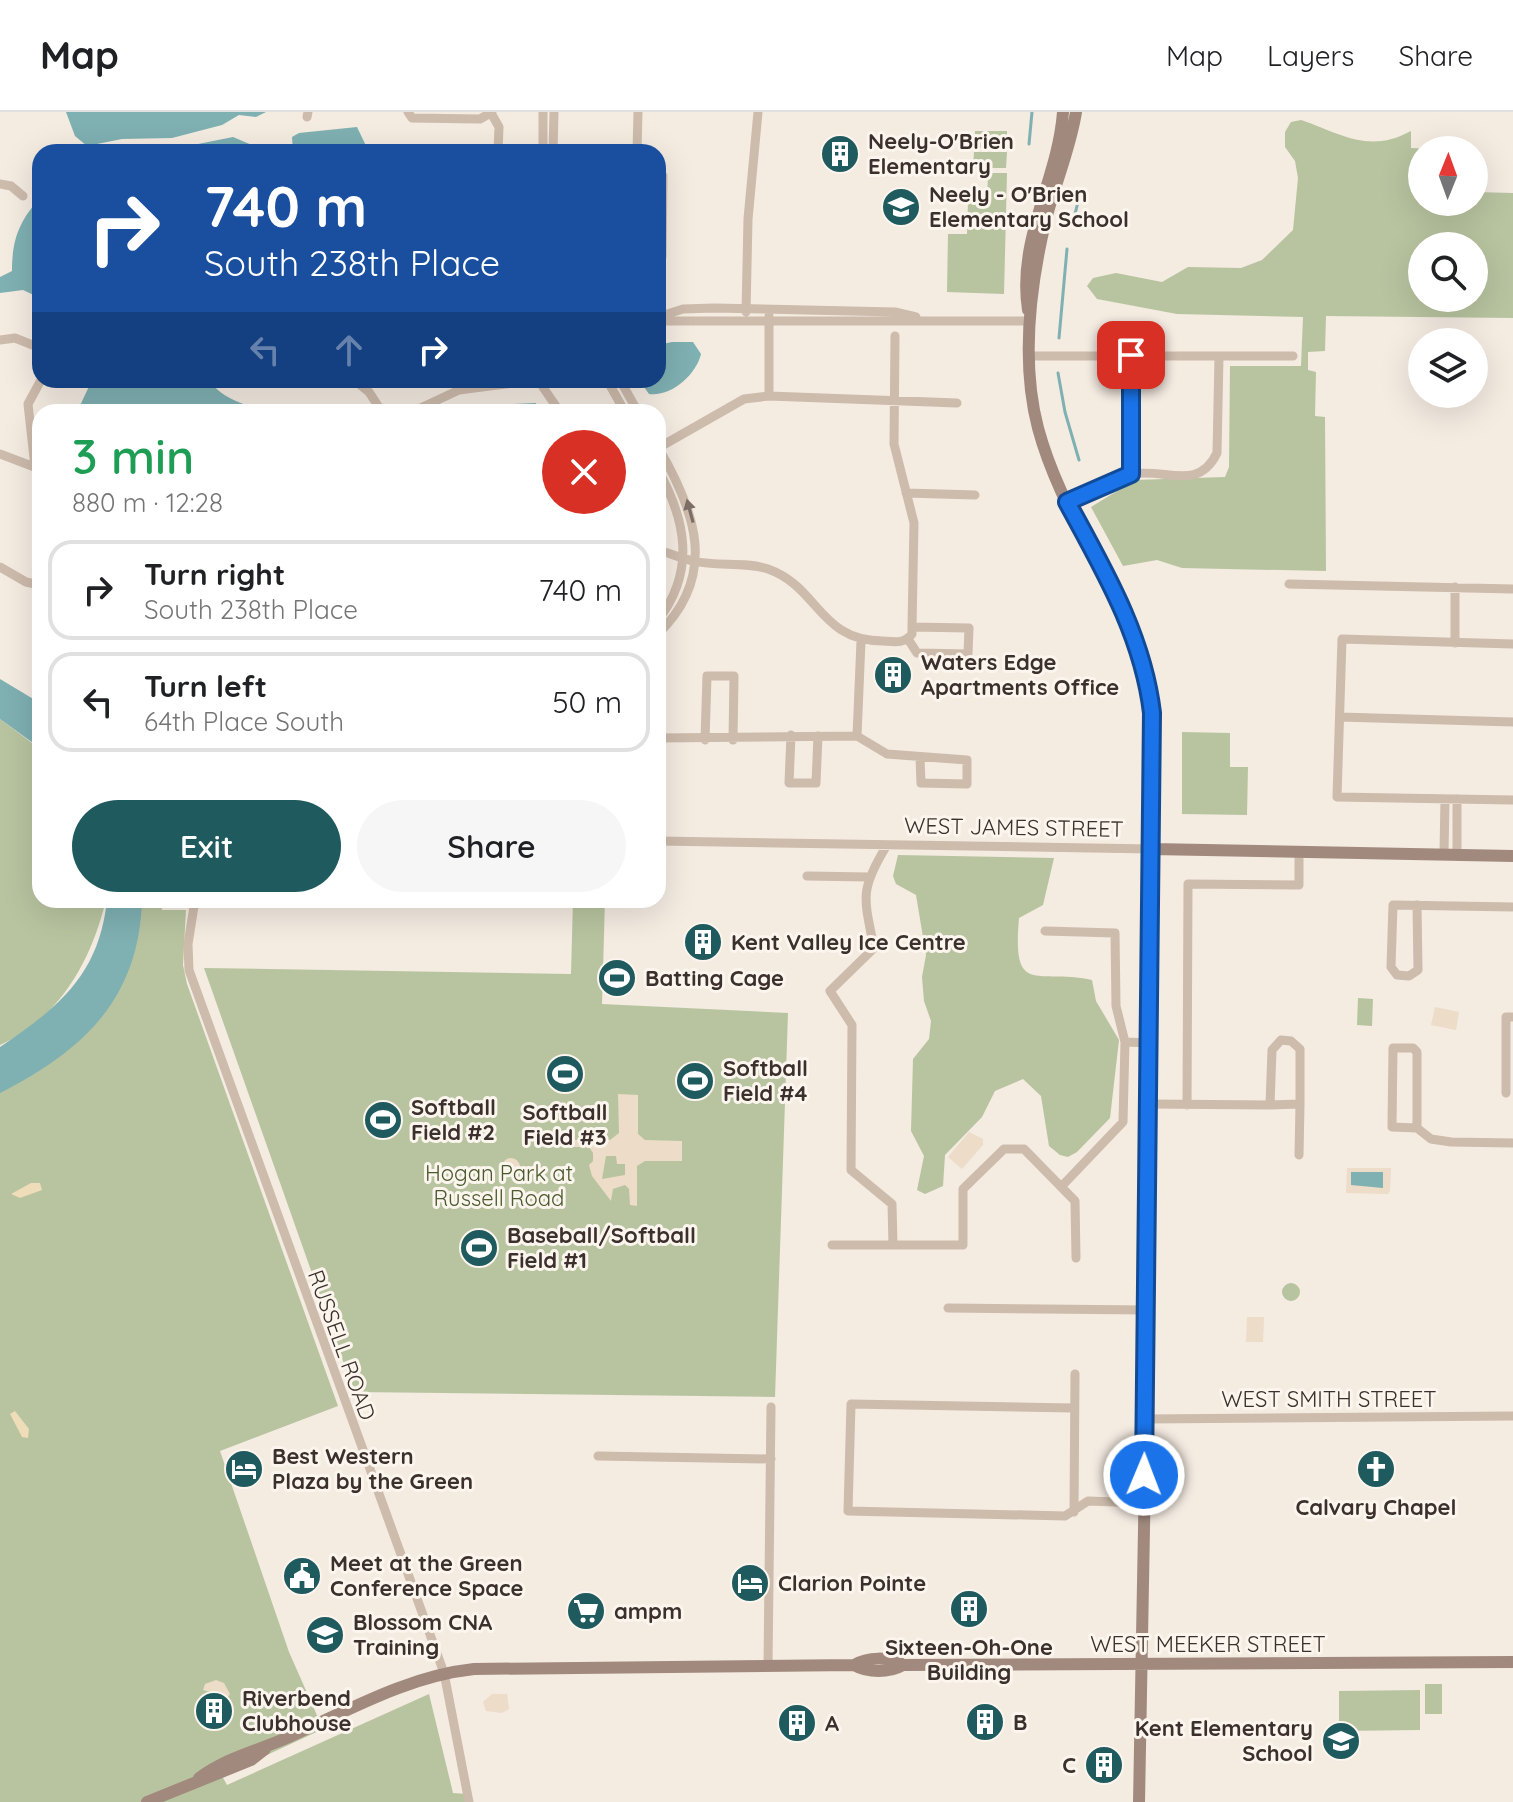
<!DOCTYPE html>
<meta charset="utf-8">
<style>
:root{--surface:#fff;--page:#f6f6f6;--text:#202124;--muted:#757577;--line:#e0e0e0;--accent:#1f5a5e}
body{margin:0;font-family:Quicksand,sans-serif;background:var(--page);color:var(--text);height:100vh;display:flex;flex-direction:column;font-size:30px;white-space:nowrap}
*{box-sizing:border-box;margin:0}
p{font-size:26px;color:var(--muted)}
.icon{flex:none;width:44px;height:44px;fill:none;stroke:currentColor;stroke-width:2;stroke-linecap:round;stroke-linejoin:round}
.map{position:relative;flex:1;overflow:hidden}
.side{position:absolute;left:32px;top:292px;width:634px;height:504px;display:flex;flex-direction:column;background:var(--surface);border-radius:24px;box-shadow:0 8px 32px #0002}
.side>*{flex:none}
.guide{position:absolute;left:32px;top:32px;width:634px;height:244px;border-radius:24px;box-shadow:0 8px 32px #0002;background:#1a4fa0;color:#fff;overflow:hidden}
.needle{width:52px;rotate:1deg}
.controls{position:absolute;left:1408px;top:24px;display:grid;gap:16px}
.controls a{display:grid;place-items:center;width:80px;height:80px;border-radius:50%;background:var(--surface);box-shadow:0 8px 32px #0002;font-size:40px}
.pin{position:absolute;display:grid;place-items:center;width:68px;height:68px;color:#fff;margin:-34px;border-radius:16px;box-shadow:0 4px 12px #0006}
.me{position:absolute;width:88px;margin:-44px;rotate:1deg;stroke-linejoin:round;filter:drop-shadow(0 0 6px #0008)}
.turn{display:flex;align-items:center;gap:28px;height:168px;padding:0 40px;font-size:36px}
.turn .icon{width:104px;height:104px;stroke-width:2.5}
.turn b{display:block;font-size:56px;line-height:68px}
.lanes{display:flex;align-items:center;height:76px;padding:0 40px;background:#0003;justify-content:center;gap:40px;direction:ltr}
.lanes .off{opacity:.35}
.round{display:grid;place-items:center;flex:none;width:84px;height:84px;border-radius:42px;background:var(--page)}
.headline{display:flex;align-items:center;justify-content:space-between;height:136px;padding:0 40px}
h1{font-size:48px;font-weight:600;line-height:60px;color:#1e9e55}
.primary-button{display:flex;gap:16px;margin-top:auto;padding:16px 40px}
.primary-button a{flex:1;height:92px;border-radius:48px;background:var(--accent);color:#fff;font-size:32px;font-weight:600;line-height:92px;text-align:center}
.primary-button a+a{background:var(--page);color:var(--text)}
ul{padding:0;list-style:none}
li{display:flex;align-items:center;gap:24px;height:100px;margin:0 16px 12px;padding:0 24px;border:4px solid var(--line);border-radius:24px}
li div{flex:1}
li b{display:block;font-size:30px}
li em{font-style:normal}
header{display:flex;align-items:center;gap:48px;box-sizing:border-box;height:112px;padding:0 40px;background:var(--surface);border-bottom:2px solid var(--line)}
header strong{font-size:38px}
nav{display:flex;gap:44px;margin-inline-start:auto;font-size:28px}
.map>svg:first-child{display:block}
.green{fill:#b8c4a0;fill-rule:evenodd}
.sand{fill:#efdcb8}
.plaza{fill:#ecdcc8;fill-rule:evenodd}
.water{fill:#7fb0b2}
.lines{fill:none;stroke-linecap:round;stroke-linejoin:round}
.stream{stroke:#7fb0b2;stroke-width:3}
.street{stroke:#cdbbac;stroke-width:9}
.secondary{stroke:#a18a7d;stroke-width:12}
.oneway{fill:#7d6f65}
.route-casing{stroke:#114b97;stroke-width:20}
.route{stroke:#1a73e8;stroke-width:14}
.labels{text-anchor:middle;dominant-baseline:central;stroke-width:6;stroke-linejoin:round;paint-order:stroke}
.poi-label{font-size:22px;font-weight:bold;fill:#3b302b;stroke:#fbf5ee;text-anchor:start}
.street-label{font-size:22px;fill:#3b302b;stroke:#fbf5ee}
.park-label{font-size:22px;fill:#4a5a2e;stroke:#fbf5ee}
</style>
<header>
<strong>Map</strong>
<nav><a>Map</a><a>Layers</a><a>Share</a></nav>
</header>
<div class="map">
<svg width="1513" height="1690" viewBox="0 0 1513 1690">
<rect width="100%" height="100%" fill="#f4ebe1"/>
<path class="green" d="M 1301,8 C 1342,22 1369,42 1411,19 L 1411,36 L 1464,38 L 1422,38 L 1422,90 L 1474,90 L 1474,80 L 1513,81 L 1513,206 L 1326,204 L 1325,239 L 1308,240 L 1308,258 L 1316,260 L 1315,304 L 1325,305 L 1326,459 L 1182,456 L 1157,448 L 1123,454 L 1091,395 L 1135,368 L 1225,365 L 1229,355 L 1230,254 L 1301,254 L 1303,205 L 1177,202 L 1097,187 L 1087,174 L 1093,166 L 1116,161 L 1162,170 L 1188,155 L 1241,156 L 1262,148 L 1293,118 L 1298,66 L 1295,49 L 1285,35 L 1285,20 L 1291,10 ZM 1422,134 L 1474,134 L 1474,186 L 1422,186 Z
M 975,19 L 1007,19 L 1007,36 L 975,36 Z
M 974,40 L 1007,40 L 1006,56 L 973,56 Z
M 988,61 L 1007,61 L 1004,182 L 947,180 L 948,122 L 967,122 L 968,90 L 987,90 Z
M 0,607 L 40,637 L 40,788 L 106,788 C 91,849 60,906 0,933 Z
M 1182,620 L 1230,621 L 1230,655 L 1248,655 L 1247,703 L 1182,702 Z
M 898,743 L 1054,746 L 1043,793 L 1019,806 C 1012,886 1036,856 1092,868 L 1096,889 L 1119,928 L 1110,1006 L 1077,1040 L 1068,1045 L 1060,1043 L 1049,1034 L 1041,984 L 1023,967 L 995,979 L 982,1005 L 945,1043 L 943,1074 L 925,1082 L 917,1078 L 924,1044 L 911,1019 L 913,947 L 929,927 L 931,909 L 924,889 L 922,865 L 926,843 L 916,783 L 896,772 L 893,764 Z
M 141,788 L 160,788 L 162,798 L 186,798 L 183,853 L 187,872 L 338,1294 L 220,1339 L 289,1540 L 323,1617 L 222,1664 L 227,1673 L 429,1582 L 453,1681 L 467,1682 L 469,1690 L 0,1690 L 0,978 Z
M 573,788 L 605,788 L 602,892 L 788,901 L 775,1285 L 354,1280 L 204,856 L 571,862 Z
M 607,850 L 628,850 L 627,883 L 607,882 Z
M 1358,886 L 1373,887 L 1372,914 L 1357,913 Z
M1282 1180a9 9 0 1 1 18 0a9 9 0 1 1-18 0Z
M 1425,1572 L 1442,1572 L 1442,1602 L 1425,1602 Z
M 1420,1578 L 1420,1618 L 1339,1619 L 1339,1579 Z"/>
<path class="sand" d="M 31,1071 L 40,1071 L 42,1078 L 20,1086 L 11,1082 Z
M 15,1299 L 29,1317 L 28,1326 L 22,1325 L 10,1302 Z"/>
<path class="plaza" d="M 1435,895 L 1459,900 L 1456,918 L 1431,913 Z
M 618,982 L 638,983 L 638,1022 L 645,1028 L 682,1029 L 682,1049 L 645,1049 L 637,1054 L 637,1094 L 630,1093 L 629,1077 L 625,1073 L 613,1077 L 611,1089 L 592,1064 L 589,1053 L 593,1049 L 593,1041 L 589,1035 L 572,1035 L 572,1028 L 610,1028 L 619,1021 ZM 606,1044 L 616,1044 L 617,1052 L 625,1052 L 625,1063 L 602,1067 Z
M 969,1020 L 983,1027 L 983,1033 L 962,1057 L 948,1045 Z
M502 1055a9 9 0 1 1 18 0a9 9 0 1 1-18 0Z
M 1347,1056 L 1391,1056 L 1390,1079 L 1388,1082 L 1346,1081 Z
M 1247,1205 L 1264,1205 L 1263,1230 L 1246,1230 Z
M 216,1568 L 224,1571 L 230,1582 L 228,1585 L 203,1578 L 205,1572 Z
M 492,1582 L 507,1582 L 509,1597 L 502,1601 L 486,1599 L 483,1590 Z"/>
<path class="water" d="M 66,0 L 266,0 L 256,5 L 239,3 L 222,13 L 172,26 L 122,27 L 87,34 L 75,24 Z
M 357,15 L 369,40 L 293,40 L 292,25 L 299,21 Z
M 233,25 L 268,40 L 117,40 L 173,37 Z
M 40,86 L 40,186 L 23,178 L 0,181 L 0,165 L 12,159 C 12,128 19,109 40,86 Z
M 672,230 L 693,230 L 701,242 C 696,263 671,285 649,282 L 639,268 L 658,268 L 658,233 Z
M 92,268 L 211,268 C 216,286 259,299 277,299 C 292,298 307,291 320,300 L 77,300 Z
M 536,291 L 534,300 L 448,300 L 469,294 Z
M 0,567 L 40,591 L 40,636 L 0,607 Z
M 107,788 L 142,788 C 139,887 84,938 0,981 L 0,935 C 59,895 99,863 107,788 Z
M 1351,1060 L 1383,1060 L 1383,1076 L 1351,1073 Z"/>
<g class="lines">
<path class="stream" d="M 1029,32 L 1032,0
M 1075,102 L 1080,82
M 1059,226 L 1067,137
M 1058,261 L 1065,300 L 1079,348"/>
<path class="street" d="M 408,0 L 412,6 L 480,7 L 492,0
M 491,1 L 499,15 L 498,40
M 307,5 L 308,0
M 543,40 L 543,0
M 553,40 L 554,0
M 637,40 L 638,0
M 658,63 L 663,64 L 662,145 L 658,145
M 0,72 L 11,74 L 23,84
M 746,200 L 748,107 L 758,0
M 658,205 L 683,197 L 714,196 L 895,200 L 916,205
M 658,209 L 1030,209
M 895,224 L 894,332 L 914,411 L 912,515
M 0,228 L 15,226 L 40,236
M 1131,243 L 1131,362
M 1029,244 L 1293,244
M 354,268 L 369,280 L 382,300
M 538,268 L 560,300
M 607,268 L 625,300
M 620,268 L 638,300
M 769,284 L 769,204
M 412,300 L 459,278 L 538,268
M 658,335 C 695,398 719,463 658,522
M 658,336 L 744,287 L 769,284 L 957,291
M 0,342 L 37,356
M 35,355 L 28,292 L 41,268
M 658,358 C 686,408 696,459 658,508
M 906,381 L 975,383
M 1067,390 C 1087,382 1111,366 1132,362 C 1166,356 1198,380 1217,341 L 1219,244
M 658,438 C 670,441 682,447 694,449 C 717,455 744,449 768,457 C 819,475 819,529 883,529 C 895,530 904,532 912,522 L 912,515 L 969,516 L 968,542 L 917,541 L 908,527
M 0,455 L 26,470 L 40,473
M 1289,472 L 1513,477
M 1455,531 L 1455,475
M 1513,532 L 1342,527 L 1337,685 L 1513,688
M 1340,605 L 1513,610
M 791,623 L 789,671 L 816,671 L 818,624
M 857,624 L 861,529
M 658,626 L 857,624 L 887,642 L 967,648 L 967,672 L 921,671 L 920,646
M 705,628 L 707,564 L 734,564 L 733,628
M 658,729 L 1152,737
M 887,733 C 859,779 864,785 874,836 L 830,879 L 852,913 L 851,1058 L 892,1092 L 893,1133
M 1444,742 L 1445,687
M 1457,742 L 1457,687
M 807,764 L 868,765
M 195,788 L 188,832 L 189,858 L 444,1561 L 469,1690
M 1417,793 L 1418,858 L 1409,864 L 1397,863 L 1391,855 L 1393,793 L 1513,795
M 1045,819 L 1115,821 L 1116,894 L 1125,930 L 1123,1010 L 1061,1075
M 1125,930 L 1151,931
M 1506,981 L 1506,905 L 1513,905
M 1150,992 L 1270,993
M 1187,993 L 1188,772 L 1299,773 L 1299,740
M 1417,1016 L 1417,940 L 1413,936 L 1393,936 L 1392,1015 L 1417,1016 L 1431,1027 L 1451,1030 L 1513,1031
M 1299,1043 L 1300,992 L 1270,993 L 1272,938 L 1281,928 L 1291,929 L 1300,937 L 1300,992
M 832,1133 L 963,1133 L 963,1077 L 1004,1037 L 1024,1037 L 1075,1089 L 1076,1146
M 948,1196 L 1148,1198
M 1074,1296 L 851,1292 L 848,1399 L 1065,1404 L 1088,1389 L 1144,1391
M 1146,1307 L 1513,1304
M 598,1344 L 771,1347
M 1074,1400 L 1075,1262
M 768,1553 L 771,1295"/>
<path class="secondary" d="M 1076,0 C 1070,38 1054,74 1045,111 C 1030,175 1021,251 1038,316 C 1065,417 1139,496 1152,601 L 1148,1198 L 1139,1690
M 1028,198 C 1017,127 1058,68 1063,0
M 1152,737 L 1513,744
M 854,1553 C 867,1545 890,1544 903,1553
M 199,1666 C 228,1645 257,1639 289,1625 C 349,1598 408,1564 474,1557 L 854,1553 C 868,1561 889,1561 903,1553 L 1513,1550
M 147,1690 L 251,1648 L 265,1637"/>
</g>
<defs><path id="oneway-solid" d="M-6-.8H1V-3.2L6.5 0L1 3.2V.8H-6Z" transform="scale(2)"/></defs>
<use class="oneway" href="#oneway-solid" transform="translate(690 399) rotate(-105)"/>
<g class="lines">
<defs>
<path id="route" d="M 1131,243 L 1131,362 L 1067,390 C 1104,458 1143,524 1152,601 L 1144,1363"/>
</defs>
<use href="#route" class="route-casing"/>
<use href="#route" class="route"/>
</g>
<defs>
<symbol id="building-disc" viewBox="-11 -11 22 22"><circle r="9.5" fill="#1f5a5e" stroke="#fbf5ee"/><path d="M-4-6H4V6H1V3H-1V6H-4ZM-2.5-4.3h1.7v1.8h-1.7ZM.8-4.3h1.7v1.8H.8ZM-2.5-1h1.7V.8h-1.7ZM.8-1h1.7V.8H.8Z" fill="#fff"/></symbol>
<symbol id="school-disc" viewBox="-11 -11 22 22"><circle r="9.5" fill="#1f5a5e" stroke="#fbf5ee"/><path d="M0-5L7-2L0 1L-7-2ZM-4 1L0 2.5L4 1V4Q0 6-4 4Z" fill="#fff"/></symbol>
<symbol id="stadium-disc" viewBox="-11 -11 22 22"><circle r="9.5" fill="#1f5a5e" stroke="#fbf5ee"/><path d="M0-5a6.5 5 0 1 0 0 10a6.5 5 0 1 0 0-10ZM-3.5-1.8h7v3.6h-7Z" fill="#fff"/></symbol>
<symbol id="hotel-disc" viewBox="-11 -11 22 22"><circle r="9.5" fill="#1f5a5e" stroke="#fbf5ee"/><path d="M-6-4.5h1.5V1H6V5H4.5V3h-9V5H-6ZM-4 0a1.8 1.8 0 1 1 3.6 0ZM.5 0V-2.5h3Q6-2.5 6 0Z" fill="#fff"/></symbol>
<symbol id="church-disc" viewBox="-11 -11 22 22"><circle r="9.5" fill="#1f5a5e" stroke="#fbf5ee"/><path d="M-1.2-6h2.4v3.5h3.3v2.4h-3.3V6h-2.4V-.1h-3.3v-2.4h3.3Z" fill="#fff"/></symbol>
<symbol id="civic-disc" viewBox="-11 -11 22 22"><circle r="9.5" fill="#1f5a5e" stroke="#fbf5ee"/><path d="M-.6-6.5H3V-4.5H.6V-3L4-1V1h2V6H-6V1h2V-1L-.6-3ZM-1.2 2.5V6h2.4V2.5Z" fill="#fff"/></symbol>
<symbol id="supermarket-disc" viewBox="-11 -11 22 22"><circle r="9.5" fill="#1f5a5e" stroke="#fbf5ee"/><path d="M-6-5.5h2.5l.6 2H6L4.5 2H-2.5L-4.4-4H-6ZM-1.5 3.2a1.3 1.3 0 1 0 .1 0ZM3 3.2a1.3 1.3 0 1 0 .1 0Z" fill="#fff"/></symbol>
</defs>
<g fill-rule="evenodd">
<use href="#building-disc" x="818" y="20" width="44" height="44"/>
<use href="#school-disc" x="879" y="73" width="44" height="44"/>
<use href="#building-disc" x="871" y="541" width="44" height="44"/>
<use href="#building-disc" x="681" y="808" width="44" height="44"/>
<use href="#stadium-disc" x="595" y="844" width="44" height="44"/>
<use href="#stadium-disc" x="543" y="940" width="44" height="44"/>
<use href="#stadium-disc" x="673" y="947" width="44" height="44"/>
<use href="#stadium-disc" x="361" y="986" width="44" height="44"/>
<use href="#stadium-disc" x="457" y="1114" width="44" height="44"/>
<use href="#hotel-disc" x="222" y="1335" width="44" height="44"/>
<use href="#church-disc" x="1354" y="1335" width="44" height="44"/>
<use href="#civic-disc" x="280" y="1442" width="44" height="44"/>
<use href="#hotel-disc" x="728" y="1449" width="44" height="44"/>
<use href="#building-disc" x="947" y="1475" width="44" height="44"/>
<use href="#supermarket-disc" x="564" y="1477" width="44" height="44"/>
<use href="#school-disc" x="303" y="1501" width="44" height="44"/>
<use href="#building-disc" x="192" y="1577" width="44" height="44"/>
<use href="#building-disc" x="963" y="1588" width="44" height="44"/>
<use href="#building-disc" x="775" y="1589" width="44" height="44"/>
<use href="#school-disc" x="1319" y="1607" width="44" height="44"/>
<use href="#building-disc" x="1082" y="1631" width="44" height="44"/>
</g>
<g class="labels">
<g class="poi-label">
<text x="868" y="29">Neely-O'Brien<tspan x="868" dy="25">Elementary</tspan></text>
<text x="929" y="82">Neely - O'Brien<tspan x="929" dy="25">Elementary School</tspan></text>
<text x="921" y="550">Waters Edge<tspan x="921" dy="25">Apartments Office</tspan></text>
<text x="731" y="830">Kent Valley Ice Centre</text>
<text x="645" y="866">Batting Cage</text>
<text x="723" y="956">Softball<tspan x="723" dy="25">Field #4</tspan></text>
<text x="411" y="995">Softball<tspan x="411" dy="25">Field #2</tspan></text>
<text x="565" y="1000" text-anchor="middle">Softball<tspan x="565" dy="25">Field #3</tspan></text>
<text x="507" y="1123">Baseball/Softball<tspan x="507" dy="25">Field #1</tspan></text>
<text x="272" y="1344">Best Western<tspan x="272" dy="25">Plaza by the Green</tspan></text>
<text x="1376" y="1395" text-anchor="middle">Calvary Chapel</text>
<text x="330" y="1451">Meet at the Green<tspan x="330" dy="25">Conference Space</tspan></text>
<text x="778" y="1471">Clarion Pointe</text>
<text x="614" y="1499">ampm</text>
<text x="353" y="1510">Blossom CNA<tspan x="353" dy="25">Training</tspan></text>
<text x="969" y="1535" text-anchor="middle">Sixteen-Oh-One<tspan x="969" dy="25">Building</tspan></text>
<text x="242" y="1586">Riverbend<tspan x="242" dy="25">Clubhouse</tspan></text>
<text x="1013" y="1610">B</text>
<text x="825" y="1611">A</text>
<text x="1313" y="1616" text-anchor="end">Kent Elementary<tspan x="1313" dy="25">School</tspan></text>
<text x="1076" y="1653" text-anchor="end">C</text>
</g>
<g class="street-label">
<text transform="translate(1014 715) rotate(1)">WEST JAMES STREET</text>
<text transform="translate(342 1233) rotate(70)">RUSSELL ROAD</text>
<text x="1329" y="1287">WEST SMITH STREET</text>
<text x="1208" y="1532">WEST MEEKER STREET</text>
</g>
<g class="park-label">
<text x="499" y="1061">Hogan Park at<tspan x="499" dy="25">Russell Road</tspan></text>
</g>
</g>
</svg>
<div class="controls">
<a><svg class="needle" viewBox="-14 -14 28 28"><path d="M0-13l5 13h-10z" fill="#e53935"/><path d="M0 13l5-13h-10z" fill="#757577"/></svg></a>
<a><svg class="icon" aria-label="search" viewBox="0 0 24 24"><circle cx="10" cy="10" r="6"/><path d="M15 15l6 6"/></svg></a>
<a><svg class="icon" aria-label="layers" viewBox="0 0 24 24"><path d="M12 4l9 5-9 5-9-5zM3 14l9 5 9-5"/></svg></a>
</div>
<div class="pin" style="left:1131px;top:243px;background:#d93025"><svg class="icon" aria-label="arrive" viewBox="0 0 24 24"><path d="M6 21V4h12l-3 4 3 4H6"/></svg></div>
<svg class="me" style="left:1144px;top:1363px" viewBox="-20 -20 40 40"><circle r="17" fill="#1a73e8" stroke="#fff" stroke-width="3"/><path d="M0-11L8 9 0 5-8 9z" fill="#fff"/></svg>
<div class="guide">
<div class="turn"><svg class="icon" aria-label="right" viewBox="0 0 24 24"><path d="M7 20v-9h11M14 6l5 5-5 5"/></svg><div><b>740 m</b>South 238th Place</div></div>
<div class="lanes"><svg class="icon off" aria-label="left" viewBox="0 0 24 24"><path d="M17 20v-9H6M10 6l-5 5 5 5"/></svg><svg class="icon off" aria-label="ahead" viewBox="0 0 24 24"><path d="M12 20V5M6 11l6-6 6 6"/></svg><svg class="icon" aria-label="right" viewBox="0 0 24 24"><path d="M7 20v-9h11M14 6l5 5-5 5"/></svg></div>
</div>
<section class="side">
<div class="headline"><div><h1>3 min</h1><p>880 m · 12:28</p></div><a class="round" style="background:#d93025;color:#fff"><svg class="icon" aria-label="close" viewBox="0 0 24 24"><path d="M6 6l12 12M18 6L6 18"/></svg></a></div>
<ul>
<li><svg class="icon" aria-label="right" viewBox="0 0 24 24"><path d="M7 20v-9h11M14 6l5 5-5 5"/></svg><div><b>Turn right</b><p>South 238th Place</p></div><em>740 m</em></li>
<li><svg class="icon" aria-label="left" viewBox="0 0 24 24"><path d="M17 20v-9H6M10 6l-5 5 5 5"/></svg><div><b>Turn left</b><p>64th Place South</p></div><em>50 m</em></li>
</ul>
<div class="primary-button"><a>Exit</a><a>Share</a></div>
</section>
</div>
